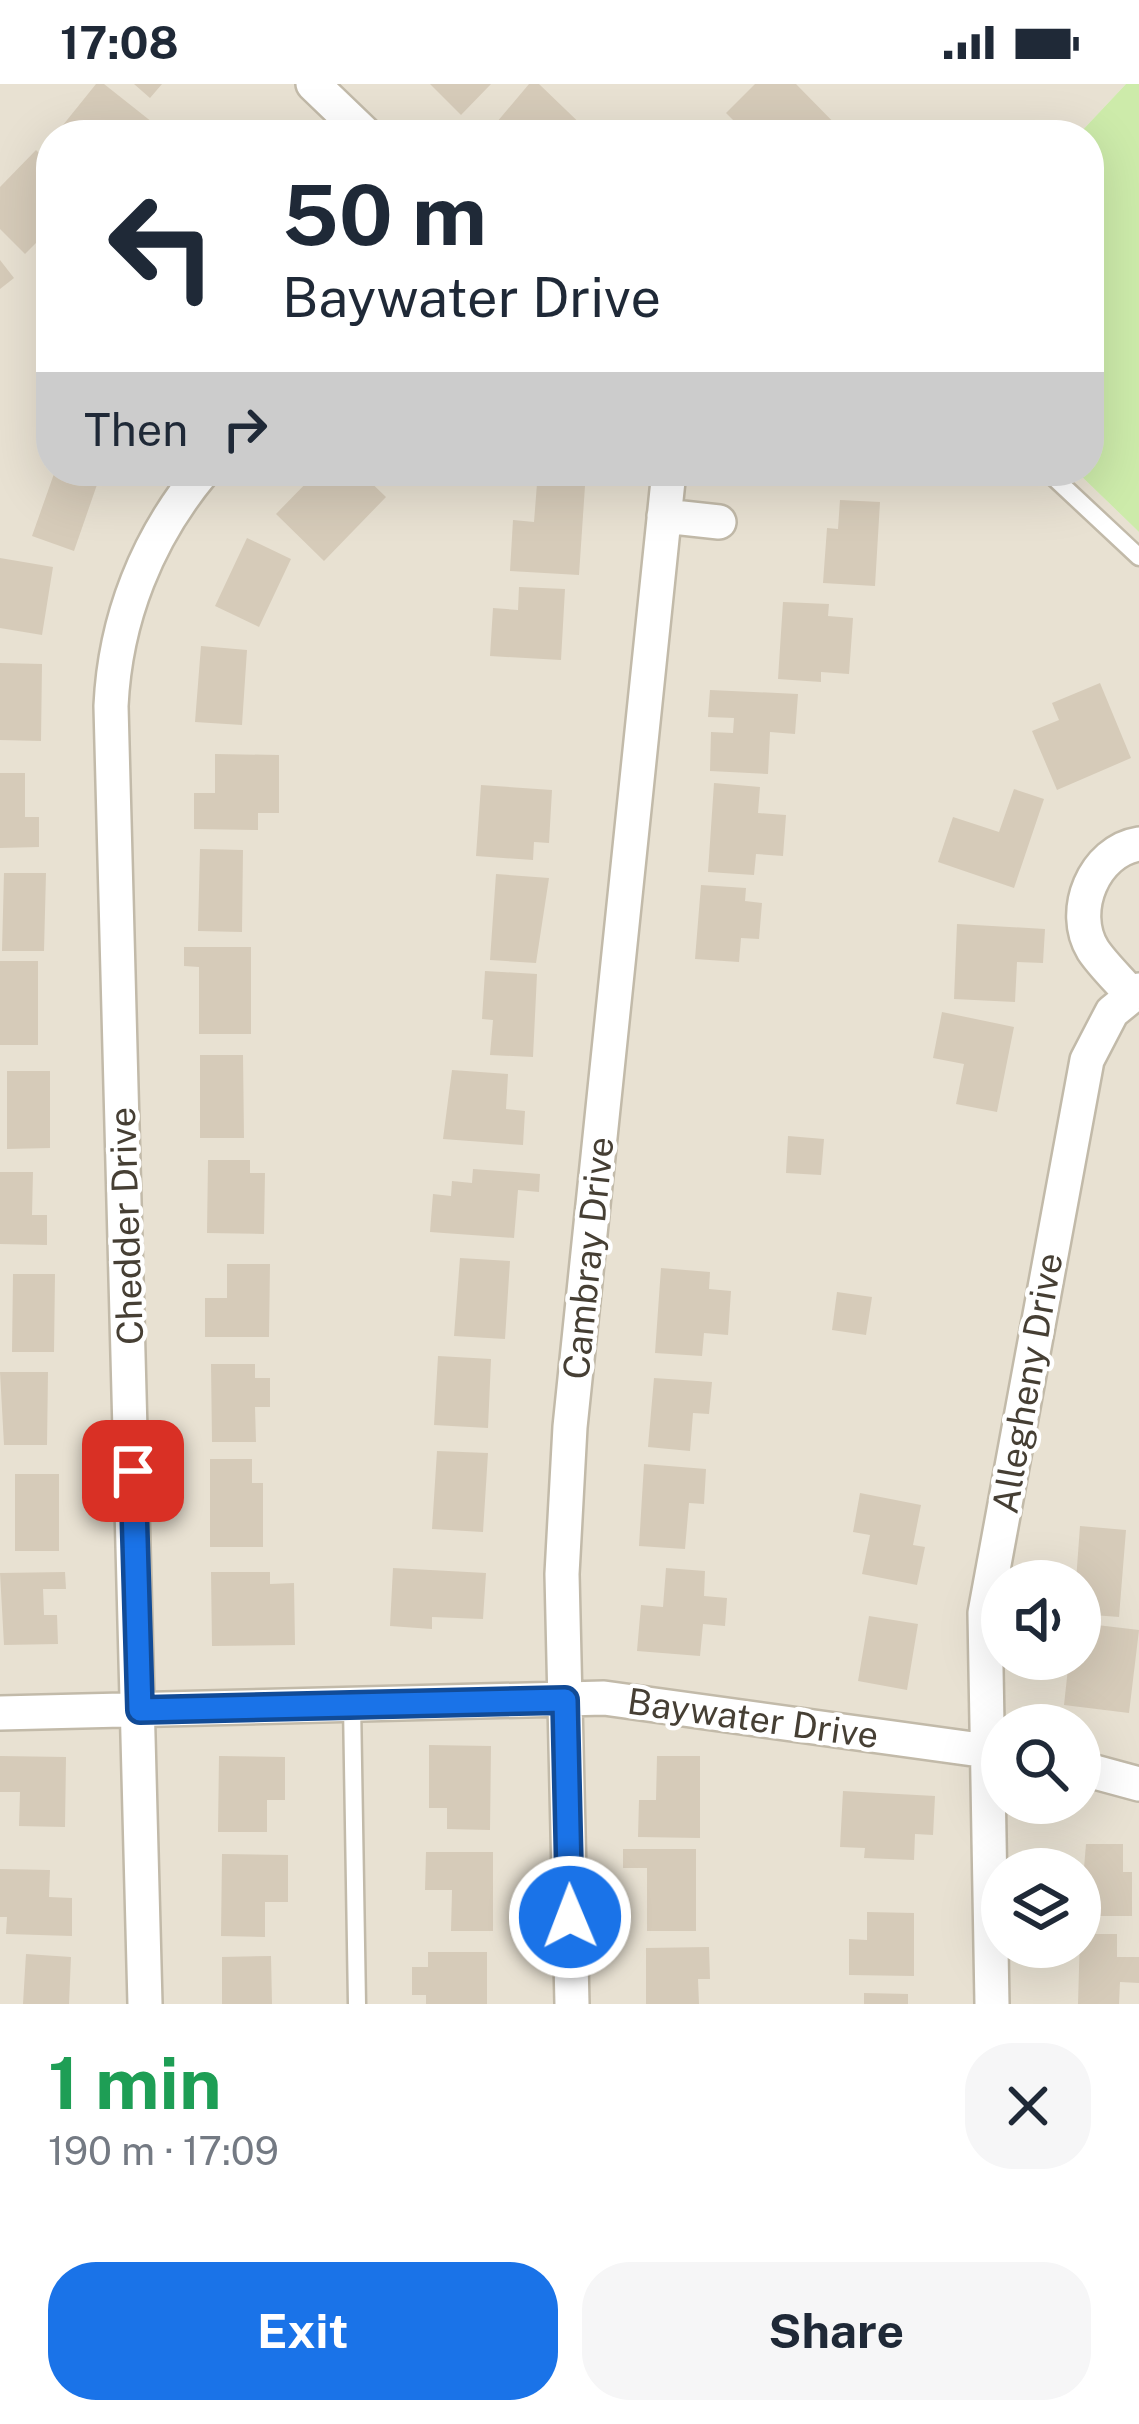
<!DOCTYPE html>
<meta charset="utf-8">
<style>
:root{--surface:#fff;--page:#f6f6f7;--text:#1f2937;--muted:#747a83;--accent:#1a73e8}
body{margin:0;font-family:"Public Sans",sans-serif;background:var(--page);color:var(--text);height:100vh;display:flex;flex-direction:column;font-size:45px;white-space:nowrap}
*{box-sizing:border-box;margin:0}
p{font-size:39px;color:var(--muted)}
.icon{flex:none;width:66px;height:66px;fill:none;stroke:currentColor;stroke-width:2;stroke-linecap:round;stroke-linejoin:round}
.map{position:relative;height:1920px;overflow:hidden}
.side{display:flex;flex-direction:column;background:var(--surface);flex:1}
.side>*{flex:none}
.hud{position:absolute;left:36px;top:36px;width:1068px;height:366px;border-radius:48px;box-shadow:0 12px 48px #0002;background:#fff;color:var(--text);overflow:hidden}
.buttons{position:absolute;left:981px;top:1476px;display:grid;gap:24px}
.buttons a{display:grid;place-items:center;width:120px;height:120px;border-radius:50%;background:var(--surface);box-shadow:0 12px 48px #0002;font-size:60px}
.pin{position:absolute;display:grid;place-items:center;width:102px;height:102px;color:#fff;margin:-51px;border-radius:24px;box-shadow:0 6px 18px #0006}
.me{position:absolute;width:132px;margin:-66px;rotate:359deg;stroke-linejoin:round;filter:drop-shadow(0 0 9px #0008)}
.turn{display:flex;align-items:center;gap:42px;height:252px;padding:0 48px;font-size:54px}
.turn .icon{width:156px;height:156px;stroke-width:2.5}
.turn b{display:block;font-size:84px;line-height:102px}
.then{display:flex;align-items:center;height:114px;padding:0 48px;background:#0003;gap:24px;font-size:45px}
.round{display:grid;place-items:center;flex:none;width:126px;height:126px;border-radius:48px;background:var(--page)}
.summary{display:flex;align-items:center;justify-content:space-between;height:204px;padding:0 48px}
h1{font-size:72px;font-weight:700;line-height:90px;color:#1e9e55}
.cta{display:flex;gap:24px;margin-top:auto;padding:24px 48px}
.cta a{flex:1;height:138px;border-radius:48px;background:var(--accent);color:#fff;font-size:48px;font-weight:700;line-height:138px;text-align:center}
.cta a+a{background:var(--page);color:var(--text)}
.status{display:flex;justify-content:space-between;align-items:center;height:84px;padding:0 60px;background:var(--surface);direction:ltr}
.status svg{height:33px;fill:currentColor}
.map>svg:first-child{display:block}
.residential{fill:#e8e1d2;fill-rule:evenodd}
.green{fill:#cdebaa}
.building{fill:#d6cbb9}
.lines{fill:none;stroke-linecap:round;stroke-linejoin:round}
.lane-casing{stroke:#c2baa9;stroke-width:21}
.street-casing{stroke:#c2baa9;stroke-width:38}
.lane{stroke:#fff;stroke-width:16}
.street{stroke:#fff;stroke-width:33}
.route-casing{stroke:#114b97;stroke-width:30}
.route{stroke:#1a73e8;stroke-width:21}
.labels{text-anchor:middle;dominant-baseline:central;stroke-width:9;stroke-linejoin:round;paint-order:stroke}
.street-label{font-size:36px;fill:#463f34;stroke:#fff}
</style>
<div class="status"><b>17:08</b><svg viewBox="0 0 49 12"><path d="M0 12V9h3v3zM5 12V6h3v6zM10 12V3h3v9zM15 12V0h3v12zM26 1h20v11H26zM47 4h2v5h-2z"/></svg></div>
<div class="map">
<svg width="1139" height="1920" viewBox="0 0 1139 1920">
<rect width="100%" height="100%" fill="#f3efe4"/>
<path class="residential" d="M 0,0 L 1126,0 L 1078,51 L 51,51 L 51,387 L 1076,387 L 1139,448 L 1139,1920 L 0,1920 ZM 1002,1497 L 1080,1497 L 1080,1575 L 1002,1575 ZM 1002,1641 L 1080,1641 L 1080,1719 L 1002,1719 ZM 1002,1785 L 1080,1785 L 1080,1863 L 1002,1863 Z"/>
<path class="green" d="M 1126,0 L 1139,0 L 1139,448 L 1076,387 L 1089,387 L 1089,51 L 1078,51 Z"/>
<path class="building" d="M 96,0 L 104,0 L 152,38 L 142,51 L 55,51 Z
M 134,0 L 162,0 L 150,14 Z
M 430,0 L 491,0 L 461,31 Z
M 529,0 L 539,0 L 592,51 L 486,51 Z
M 755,0 L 796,0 L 846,51 L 748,51 L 726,29 Z
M 36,66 L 51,81 L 51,144 L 25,170 L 0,145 L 0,103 Z
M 0,176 L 14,194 L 0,205 Z
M 55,387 L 100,392 L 74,467 L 32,452 Z
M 307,387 L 359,387 L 386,413 L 324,477 L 276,430 L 313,392 Z
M 538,387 L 586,387 L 579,491 L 510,487 L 513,436 L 534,438 Z
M 840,416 L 880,418 L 875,502 L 823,499 L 827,444 L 838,445 Z
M 247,454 L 291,475 L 259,543 L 215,522 Z
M 0,474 L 53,483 L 42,551 L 0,544 Z
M 519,503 L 565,505 L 561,576 L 490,572 L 493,524 L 518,526 Z
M 783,518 L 829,520 L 828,532 L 853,534 L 849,590 L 821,588 L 821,598 L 778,595 Z
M 201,562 L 247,566 L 242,641 L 195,638 Z
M 0,579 L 42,580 L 41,657 L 0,656 Z
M 1100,599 L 1131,674 L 1057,706 L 1032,647 L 1059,636 L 1052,619 Z
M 710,606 L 798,610 L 795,650 L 770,648 L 768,690 L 710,687 L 711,648 L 733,649 L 734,634 L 708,633 Z
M 215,670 L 279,671 L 279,729 L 258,729 L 258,746 L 194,745 L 194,709 L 215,709 Z
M 0,689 L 25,689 L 25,733 L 39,733 L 39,763 L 0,764 Z
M 714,699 L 760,703 L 758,729 L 786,731 L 783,772 L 756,770 L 754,791 L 708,788 Z
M 481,701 L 552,706 L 549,759 L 534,758 L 533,776 L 476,772 Z
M 1014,705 L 1044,715 L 1014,804 L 938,778 L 953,733 L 999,748 Z
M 200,765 L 243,766 L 242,848 L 198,847 Z
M 4,789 L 46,789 L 44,867 L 2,867 Z
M 496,790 L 549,794 L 536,879 L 490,876 Z
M 701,801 L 746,804 L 745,817 L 762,819 L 759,855 L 741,854 L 739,878 L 695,875 Z
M 957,840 L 1045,845 L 1043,879 L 1017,878 L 1015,918 L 954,915 Z
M 184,863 L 251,863 L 251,950 L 199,950 L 199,883 L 184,882 Z
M 0,877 L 38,877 L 38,961 L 0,961 Z
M 485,887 L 537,890 L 533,973 L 490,971 L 493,936 L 482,935 Z
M 942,928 L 1014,943 L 997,1028 L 956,1020 L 964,980 L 933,974 Z
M 200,971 L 243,971 L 244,1054 L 200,1054 Z
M 452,986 L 508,990 L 506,1025 L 525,1027 L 523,1061 L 443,1055 Z
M 7,987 L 50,987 L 50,1064 L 7,1065 Z
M 788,1052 L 824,1055 L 821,1091 L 786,1089 Z
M 208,1076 L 250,1076 L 250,1089 L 265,1089 L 264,1150 L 207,1149 Z
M 473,1085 L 540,1090 L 539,1108 L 518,1106 L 514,1154 L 430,1148 L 433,1110 L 451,1112 L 452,1097 L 472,1099 Z
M 0,1088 L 33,1088 L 32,1131 L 47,1131 L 47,1161 L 0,1160 Z
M 460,1174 L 510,1177 L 505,1255 L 454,1252 Z
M 227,1180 L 270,1180 L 269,1253 L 205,1253 L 205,1214 L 227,1214 Z
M 661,1184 L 710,1188 L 709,1205 L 731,1207 L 728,1251 L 704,1249 L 702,1272 L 655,1269 Z
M 13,1190 L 55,1190 L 54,1268 L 12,1268 Z
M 837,1208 L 872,1213 L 866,1251 L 832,1246 Z
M 438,1272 L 491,1275 L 488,1344 L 434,1341 Z
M 211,1280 L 255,1280 L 255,1294 L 270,1294 L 270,1323 L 255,1323 L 256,1358 L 212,1358 Z
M 0,1288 L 48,1288 L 47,1361 L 4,1361 Z
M 654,1294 L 712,1298 L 709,1330 L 693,1329 L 690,1367 L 648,1363 Z
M 437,1367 L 488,1369 L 483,1448 L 432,1445 Z
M 210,1375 L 252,1375 L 252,1399 L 263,1399 L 263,1463 L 210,1463 Z
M 644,1380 L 706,1385 L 704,1420 L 689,1419 L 685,1465 L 639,1462 Z
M 15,1390 L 59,1390 L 59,1467 L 15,1467 Z
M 860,1409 L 921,1421 L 913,1461 L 925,1463 L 917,1501 L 862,1490 L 870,1451 L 853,1448 Z
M 1080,1442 L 1126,1446 L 1119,1533 L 1080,1530 L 1080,1497 L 1076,1497 Z
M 393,1484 L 486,1489 L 483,1535 L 432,1533 L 432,1545 L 390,1542 Z
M 666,1484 L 705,1487 L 704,1512 L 727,1514 L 725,1542 L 703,1540 L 700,1572 L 637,1567 L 641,1521 L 663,1523 Z
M 65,1488 L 66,1505 L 43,1505 L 44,1531 L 57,1531 L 58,1560 L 4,1561 L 0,1489 Z
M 211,1488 L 270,1488 L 270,1500 L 294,1499 L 295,1561 L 212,1562 Z
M 869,1532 L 918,1540 L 907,1606 L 858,1597 Z
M 1080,1539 L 1139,1546 L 1129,1629 L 1064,1621 L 1069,1575 L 1080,1575 Z
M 429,1661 L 491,1662 L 490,1746 L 447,1745 L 447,1724 L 429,1724 Z
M 0,1672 L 66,1673 L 65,1743 L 19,1742 L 20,1708 L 0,1708 Z
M 219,1672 L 285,1673 L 285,1716 L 267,1716 L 267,1748 L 218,1748 Z
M 657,1672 L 700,1672 L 700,1754 L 638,1753 L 639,1716 L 656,1716 Z
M 843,1707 L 935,1712 L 933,1751 L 915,1750 L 914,1776 L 864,1774 L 865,1764 L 840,1763 Z
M 1086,1760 L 1123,1760 L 1123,1788 L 1132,1788 L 1132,1832 L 1080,1832 Z
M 623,1765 L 696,1765 L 696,1847 L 647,1847 L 647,1784 L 623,1784 Z
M 426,1768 L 493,1768 L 493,1847 L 451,1847 L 452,1806 L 425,1806 Z
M 222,1770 L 288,1771 L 288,1818 L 265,1818 L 265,1853 L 221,1852 Z
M 0,1785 L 50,1786 L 49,1813 L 72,1814 L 72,1852 L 6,1850 L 7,1833 L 0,1833 Z
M 867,1828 L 914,1829 L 914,1892 L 849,1891 L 849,1855 L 867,1856 Z
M 1080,1850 L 1117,1850 L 1117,1873 L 1139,1873 L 1139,1899 L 1120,1898 L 1119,1920 L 1078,1920 Z
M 709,1863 L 710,1895 L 698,1895 L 699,1920 L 646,1920 L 646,1864 Z
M 428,1868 L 487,1868 L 487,1920 L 426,1920 L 426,1911 L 412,1911 L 412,1883 L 428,1883 Z
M 26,1870 L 71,1873 L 69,1920 L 23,1920 Z
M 271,1872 L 272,1920 L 222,1920 L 222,1873 Z
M 864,1909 L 908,1910 L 908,1920 L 864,1920 Z"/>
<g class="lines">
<defs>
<path id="lane" d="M 1047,387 L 1139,473
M 352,1620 L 357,1920"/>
<path id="street" d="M 313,0 L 366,51
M 664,432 L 719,438
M 1131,910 C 1119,896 1103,881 1093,866 C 1069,827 1094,767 1139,760
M 0,1629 L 604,1614 L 1002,1669
M 1080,1684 L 1139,1700
M 145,1920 L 111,622 C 115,535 147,454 203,387
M 572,1920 L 562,1490 L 570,1343 L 669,387
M 992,1920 L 985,1529 L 1087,976 L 1112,928 L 1139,906"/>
</defs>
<use href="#lane" class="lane-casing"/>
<use href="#street" class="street-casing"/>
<use href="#lane" class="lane"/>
<use href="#street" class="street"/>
</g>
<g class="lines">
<defs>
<path id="route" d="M 133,1387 L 140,1626 L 565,1616 L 570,1833"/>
</defs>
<use href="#route" class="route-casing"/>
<use href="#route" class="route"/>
</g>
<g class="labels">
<g class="street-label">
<text transform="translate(126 1142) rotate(-92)">Chedder Drive</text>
<text transform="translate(588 1174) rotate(-84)">Cambray Drive</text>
<text transform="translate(1027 1299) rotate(-80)">Allegheny Drive</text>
<text transform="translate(753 1634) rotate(8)">Baywater Drive</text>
</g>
</g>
</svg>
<div class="buttons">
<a><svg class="icon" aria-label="sound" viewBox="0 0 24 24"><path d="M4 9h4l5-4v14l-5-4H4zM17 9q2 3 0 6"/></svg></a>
<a><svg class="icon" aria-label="search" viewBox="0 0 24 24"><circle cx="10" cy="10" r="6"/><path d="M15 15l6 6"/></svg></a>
<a><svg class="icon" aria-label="layers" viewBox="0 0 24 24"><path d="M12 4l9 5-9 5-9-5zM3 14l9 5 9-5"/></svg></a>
</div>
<div class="pin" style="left:133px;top:1387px;background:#d93025"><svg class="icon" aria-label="arrive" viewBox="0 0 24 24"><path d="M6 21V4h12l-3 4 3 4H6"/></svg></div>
<svg class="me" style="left:570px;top:1833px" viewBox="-20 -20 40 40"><circle r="17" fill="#1a73e8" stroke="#fff" stroke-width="3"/><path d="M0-11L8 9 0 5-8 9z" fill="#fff"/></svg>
<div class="hud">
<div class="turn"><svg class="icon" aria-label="left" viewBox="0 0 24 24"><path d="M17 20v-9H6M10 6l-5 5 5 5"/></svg><div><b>50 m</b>Baywater Drive</div></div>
<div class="then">Then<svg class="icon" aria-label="right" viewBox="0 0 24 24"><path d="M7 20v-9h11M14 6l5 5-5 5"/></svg></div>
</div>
</div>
<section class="side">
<div class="summary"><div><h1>1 min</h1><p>190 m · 17:09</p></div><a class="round"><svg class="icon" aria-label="close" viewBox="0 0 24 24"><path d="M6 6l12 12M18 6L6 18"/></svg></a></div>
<div class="cta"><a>Exit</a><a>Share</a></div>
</section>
